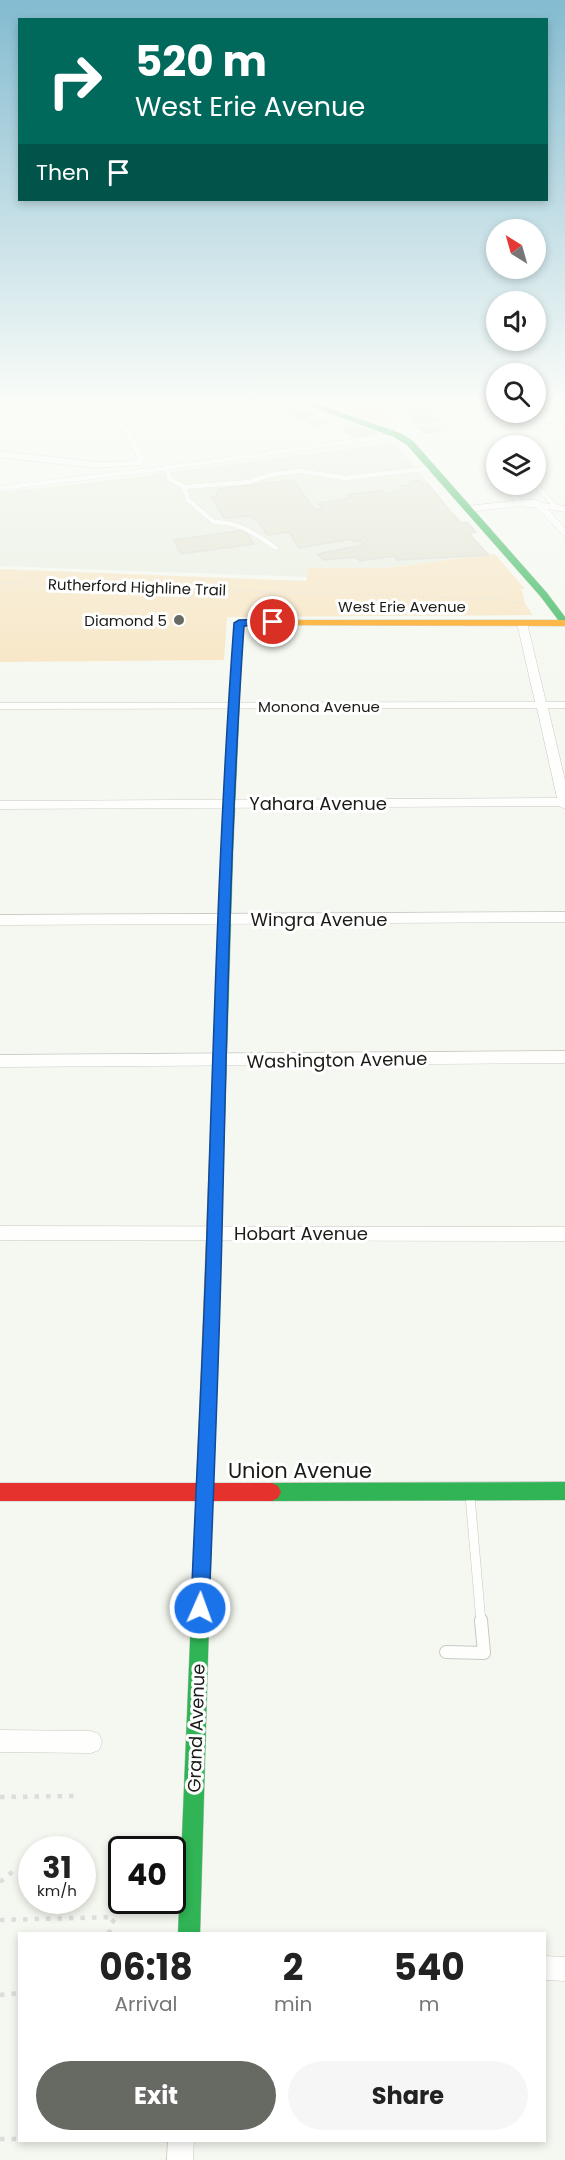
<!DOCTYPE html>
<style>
:root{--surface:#fff;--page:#f6f6f6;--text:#222;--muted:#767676;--accent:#676963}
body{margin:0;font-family:Poppins,sans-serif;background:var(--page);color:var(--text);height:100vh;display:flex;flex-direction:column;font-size:22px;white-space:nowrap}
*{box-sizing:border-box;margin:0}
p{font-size:20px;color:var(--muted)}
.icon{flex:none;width:33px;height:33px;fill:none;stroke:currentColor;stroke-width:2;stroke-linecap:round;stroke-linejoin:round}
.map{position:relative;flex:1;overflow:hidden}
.drawer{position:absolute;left:18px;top:1932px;width:528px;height:210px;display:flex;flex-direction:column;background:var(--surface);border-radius:0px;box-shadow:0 3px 9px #0003}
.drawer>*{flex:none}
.hud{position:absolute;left:18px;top:18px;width:530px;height:183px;border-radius:0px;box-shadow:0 3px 9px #0003;background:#00695c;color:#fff;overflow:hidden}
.needle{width:39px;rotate:323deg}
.tools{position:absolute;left:486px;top:219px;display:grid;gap:12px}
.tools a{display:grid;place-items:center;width:60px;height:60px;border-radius:50%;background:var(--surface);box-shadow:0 3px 9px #0003;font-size:30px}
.speed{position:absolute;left:18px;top:1836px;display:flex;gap:12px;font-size:30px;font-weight:700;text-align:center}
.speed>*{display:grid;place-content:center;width:78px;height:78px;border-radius:50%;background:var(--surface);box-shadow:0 3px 9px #0003;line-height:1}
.speed small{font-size:15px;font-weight:400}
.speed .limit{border:3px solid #111;border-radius:9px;background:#fff;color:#111}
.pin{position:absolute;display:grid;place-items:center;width:51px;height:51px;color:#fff;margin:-26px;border:3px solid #fff;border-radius:50%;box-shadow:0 2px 6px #0007}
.me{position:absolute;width:66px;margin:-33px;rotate:2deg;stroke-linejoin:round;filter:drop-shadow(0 0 4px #0008)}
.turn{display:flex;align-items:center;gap:21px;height:126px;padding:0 18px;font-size:27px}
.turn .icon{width:78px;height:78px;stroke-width:2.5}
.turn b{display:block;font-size:42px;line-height:51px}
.then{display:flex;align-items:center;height:57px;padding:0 18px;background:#0003;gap:12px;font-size:22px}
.eta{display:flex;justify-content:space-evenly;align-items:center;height:102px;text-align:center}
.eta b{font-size:36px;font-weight:700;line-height:42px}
.button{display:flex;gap:12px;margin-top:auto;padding:12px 18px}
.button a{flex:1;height:69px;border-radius:36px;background:var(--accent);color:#fff;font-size:24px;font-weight:700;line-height:69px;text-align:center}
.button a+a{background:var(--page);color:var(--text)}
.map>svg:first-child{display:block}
.built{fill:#e8eddf}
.green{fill:#f7e4c0}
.building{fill:#e2e1d0;stroke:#d8d9d2;stroke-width:1.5}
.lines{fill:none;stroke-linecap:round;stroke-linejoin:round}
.lane-far2-casing{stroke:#c7c9c3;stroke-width:5}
.lane-far1-casing{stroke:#c7c9c3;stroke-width:10}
.lane-casing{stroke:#c7c9c3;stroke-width:14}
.street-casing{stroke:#c7c9c3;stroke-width:1}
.fast-casing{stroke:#c7c9c3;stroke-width:1}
.slow-casing{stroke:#c7c9c3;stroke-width:1}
.jam-casing{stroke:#c7c9c3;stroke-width:1}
.path-far1{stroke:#dddedc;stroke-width:1.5;stroke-dasharray:1.5 3;stroke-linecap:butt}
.path{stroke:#dddedc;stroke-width:4.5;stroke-dasharray:4.5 7;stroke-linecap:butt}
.lane-far2{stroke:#fefefd;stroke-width:4.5}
.lane-far1{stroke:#fefefd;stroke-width:9}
.lane{stroke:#fefefd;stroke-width:12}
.street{fill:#fefefd;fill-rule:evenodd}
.fast{fill:#30b455;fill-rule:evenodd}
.slow{fill:#ff9f0a;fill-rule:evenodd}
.jam{fill:#e5322d;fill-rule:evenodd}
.route{fill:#1a73e8;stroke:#114b97;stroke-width:1.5}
.poi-dot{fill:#676963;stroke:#fff;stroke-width:2}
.labels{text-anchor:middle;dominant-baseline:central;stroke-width:6;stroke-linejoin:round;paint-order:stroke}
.far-street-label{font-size:15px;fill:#1a1c17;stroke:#fff}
.far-poi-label{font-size:15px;fill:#1a1c17;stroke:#fff;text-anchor:end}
.street-label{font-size:18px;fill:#1a1c17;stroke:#fff}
.near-street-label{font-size:21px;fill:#1a1c17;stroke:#fff}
</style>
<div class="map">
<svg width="565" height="2160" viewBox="0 0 565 2160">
<rect width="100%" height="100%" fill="#f5f8f0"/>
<path class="built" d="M 394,443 L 489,555 L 386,568 L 309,568 L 308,577 L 0,566 L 0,492 L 81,484 Z"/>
<path class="green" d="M 382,404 L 396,422 C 383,430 362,417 348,412 L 363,406 Z
M 495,554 L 525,589 L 517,589 L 522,590 L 525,604 L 533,615 L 227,617 L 224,660 L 0,662 L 0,569 L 306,581 L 308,568 L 386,568 Z"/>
<path class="building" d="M 261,402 L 273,404 L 258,410 L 249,407 Z
M 420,402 L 424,407 L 403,409 L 399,404 Z
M 277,405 L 291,407 L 296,410 L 290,412 L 265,411 Z
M 429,408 L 434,413 L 409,416 L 405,411 Z
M 306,411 L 316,416 L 302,421 L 291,416 Z
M 435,415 L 440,421 L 418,424 L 413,418 Z
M 323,418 L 329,422 L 313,425 L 308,422 Z
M 436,425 L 441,431 L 424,433 L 419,427 Z
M 355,426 L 376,433 L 358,437 L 344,431 Z
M 293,480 L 315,510 L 323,509 L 319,503 L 350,498 L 347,495 L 383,490 L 386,494 L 402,490 L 400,486 L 411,485 L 409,482 L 420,480 L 423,484 L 427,483 L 460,523 L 467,522 L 476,532 L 469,534 L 489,555 L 397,560 L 394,556 L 360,561 L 355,557 L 324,560 L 317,554 L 364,545 L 360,540 L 354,542 L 351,539 L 299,548 L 289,532 L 267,535 L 259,522 L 250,516 L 224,518 L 211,497 L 218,496 L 216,493 L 219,489 Z
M 244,530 L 254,544 L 181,554 L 174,540 Z"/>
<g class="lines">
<defs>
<path id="lane-far2" d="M 166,468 L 170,479 L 184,487 L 250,482 L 270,475 L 300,471 L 346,478 L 433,468
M 504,484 L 520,503
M 535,484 L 556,507
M 184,487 L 188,500 L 214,522 C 240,522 255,534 276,548
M 0,488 L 160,469 L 397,435"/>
<path id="lane-far1" d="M 470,1496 L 481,1622"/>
<path id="lane" d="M 446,1652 L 484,1653 L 481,1620"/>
<path id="street" d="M 105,402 L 113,402 L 145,457 L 140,465 L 96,468 L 0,457 L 0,451 L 96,462 L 134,461 L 137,457 L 115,419 L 0,407 L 0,403 L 112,414 Z
M 378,402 L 386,402 L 404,425 L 400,437 L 393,435 L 396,425 Z
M 511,412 L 520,412 L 533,424 L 565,424 L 565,428 L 528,428 Z
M 520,500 L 537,500 L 542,503 L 565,506 L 565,512 L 548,509 L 565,528 L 565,537 L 537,508 L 520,506 L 469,512 L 465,509 L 469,506 Z
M 522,620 L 527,623 L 546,702 L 565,702 L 565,708 L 548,708 L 565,780 L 565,809 L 559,806 L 0,809 L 0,801 L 557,798 L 537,708 L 0,709 L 0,703 L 535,702 L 517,623 Z
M 565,912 L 565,922 L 0,925 L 0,915 Z
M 565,1051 L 565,1063 L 0,1067 L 0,1055 Z
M 0,1226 L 565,1227 L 565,1241 L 0,1240 Z
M 0,1730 L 91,1731 L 99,1734 L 102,1742 L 99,1750 L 91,1753 L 0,1752 Z
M 544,1956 L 565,1957 L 565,1981 L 544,1980 Z
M 168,2140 L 194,2140 L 193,2160 L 167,2160 Z"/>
<path id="fast" d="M 300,402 L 310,402 L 400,433 L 413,441 L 547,593 L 565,617 L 565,626 L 562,625 L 541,597 L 407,445 L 394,437 Z
M 239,620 L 274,620 L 279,623 L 274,626 L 243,626 L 233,852 L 225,1116 L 223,1120 L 213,1120 L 211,1116 L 221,852 L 234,623 Z
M 206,1440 L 212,1442 L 214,1448 L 200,1934 L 178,1934 L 198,1448 L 200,1442 Z
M 565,1482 L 565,1500 L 272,1501 L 266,1498 L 263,1492 L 266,1486 L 272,1483 Z"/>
<path id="slow" d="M 274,620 L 565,620 L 565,626 L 271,625 L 269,623 Z
M 218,1111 L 223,1112 L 225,1116 L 214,1448 L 212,1454 L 206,1456 L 200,1454 L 198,1448 L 211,1116 L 213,1112 Z"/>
<path id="jam" d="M 0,1483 L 272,1483 L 278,1486 L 281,1492 L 278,1498 L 272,1501 L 0,1501 Z"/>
</defs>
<use href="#lane-far2" class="lane-far2-casing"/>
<use href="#lane-far1" class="lane-far1-casing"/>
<use href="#lane" class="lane-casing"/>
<use href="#street" class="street-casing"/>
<use href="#fast" class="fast-casing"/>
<use href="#slow" class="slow-casing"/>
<use href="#jam" class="jam-casing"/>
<path class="path-far1" d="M 0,583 L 498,599 L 525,604"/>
<path class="path" d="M 0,1797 L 77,1796
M 0,1882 L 17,1868
M 0,1920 L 115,1917
M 109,1934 L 111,1924 L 129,1900
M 0,1995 L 20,1993
M 0,2139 L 20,2139"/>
<use href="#lane-far2" class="lane-far2"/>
<use href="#lane-far1" class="lane-far1"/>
<use href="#lane" class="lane"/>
<use href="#street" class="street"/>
<use href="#fast" class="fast"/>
<use href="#slow" class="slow"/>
<use href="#jam" class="jam"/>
</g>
<linearGradient id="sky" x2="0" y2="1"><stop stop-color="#83bbd0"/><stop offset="0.57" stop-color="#fafcf8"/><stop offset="1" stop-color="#fafcf8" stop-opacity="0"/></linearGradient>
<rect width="565" height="704" fill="url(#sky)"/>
<path class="route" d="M 273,619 L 278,622 L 276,624 L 244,626 C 230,828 227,1030 222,1232 C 219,1358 214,1483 209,1608 L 207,1614 L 200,1617 L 193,1614 L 191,1608 C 196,1482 203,1357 207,1231 C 214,1029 219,825 234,623 L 239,620 Z"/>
<circle class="poi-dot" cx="179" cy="620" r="6"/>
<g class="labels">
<g class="far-street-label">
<text transform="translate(137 587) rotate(2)">Rutherford Highline Trail</text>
<text x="402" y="606">West Erie Avenue</text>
<text x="319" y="706">Monona Avenue</text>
</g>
<g class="far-poi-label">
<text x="167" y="620">Diamond 5</text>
</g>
<g class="street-label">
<text x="318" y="803">Yahara Avenue</text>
<text x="319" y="919">Wingra Avenue</text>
<text transform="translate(337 1060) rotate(-1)">Washington Avenue</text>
<text x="301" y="1233">Hobart Avenue</text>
<text transform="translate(196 1728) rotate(-88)">Grand Avenue</text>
</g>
<g class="near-street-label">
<text x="300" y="1470">Union Avenue</text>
</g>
</g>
</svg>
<div class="tools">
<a><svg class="needle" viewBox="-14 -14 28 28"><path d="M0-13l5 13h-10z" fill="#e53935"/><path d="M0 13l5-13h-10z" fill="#767676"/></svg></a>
<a><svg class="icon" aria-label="sound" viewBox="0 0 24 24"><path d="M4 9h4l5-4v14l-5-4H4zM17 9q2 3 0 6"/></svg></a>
<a><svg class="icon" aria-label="search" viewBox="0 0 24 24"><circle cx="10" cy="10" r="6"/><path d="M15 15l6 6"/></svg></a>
<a><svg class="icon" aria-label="layers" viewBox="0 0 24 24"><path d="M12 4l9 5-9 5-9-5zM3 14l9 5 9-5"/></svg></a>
</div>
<div class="speed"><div>31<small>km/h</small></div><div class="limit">40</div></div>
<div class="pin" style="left:273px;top:622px;background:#d93025"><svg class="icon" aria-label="arrive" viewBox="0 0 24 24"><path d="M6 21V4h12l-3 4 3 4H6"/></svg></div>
<svg class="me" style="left:200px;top:1608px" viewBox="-20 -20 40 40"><circle r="17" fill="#1a73e8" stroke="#fff" stroke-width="3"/><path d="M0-11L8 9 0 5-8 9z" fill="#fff"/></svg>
<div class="hud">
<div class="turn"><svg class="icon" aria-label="right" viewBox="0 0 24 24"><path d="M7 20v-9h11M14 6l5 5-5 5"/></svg><div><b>520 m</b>West Erie Avenue</div></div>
<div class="then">Then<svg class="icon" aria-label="arrive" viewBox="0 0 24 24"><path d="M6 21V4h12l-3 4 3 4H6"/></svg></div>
</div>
<section class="drawer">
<div class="eta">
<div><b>06:18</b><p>Arrival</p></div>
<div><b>2</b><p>min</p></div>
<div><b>540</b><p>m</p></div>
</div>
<div class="button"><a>Exit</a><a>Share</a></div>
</section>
</div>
